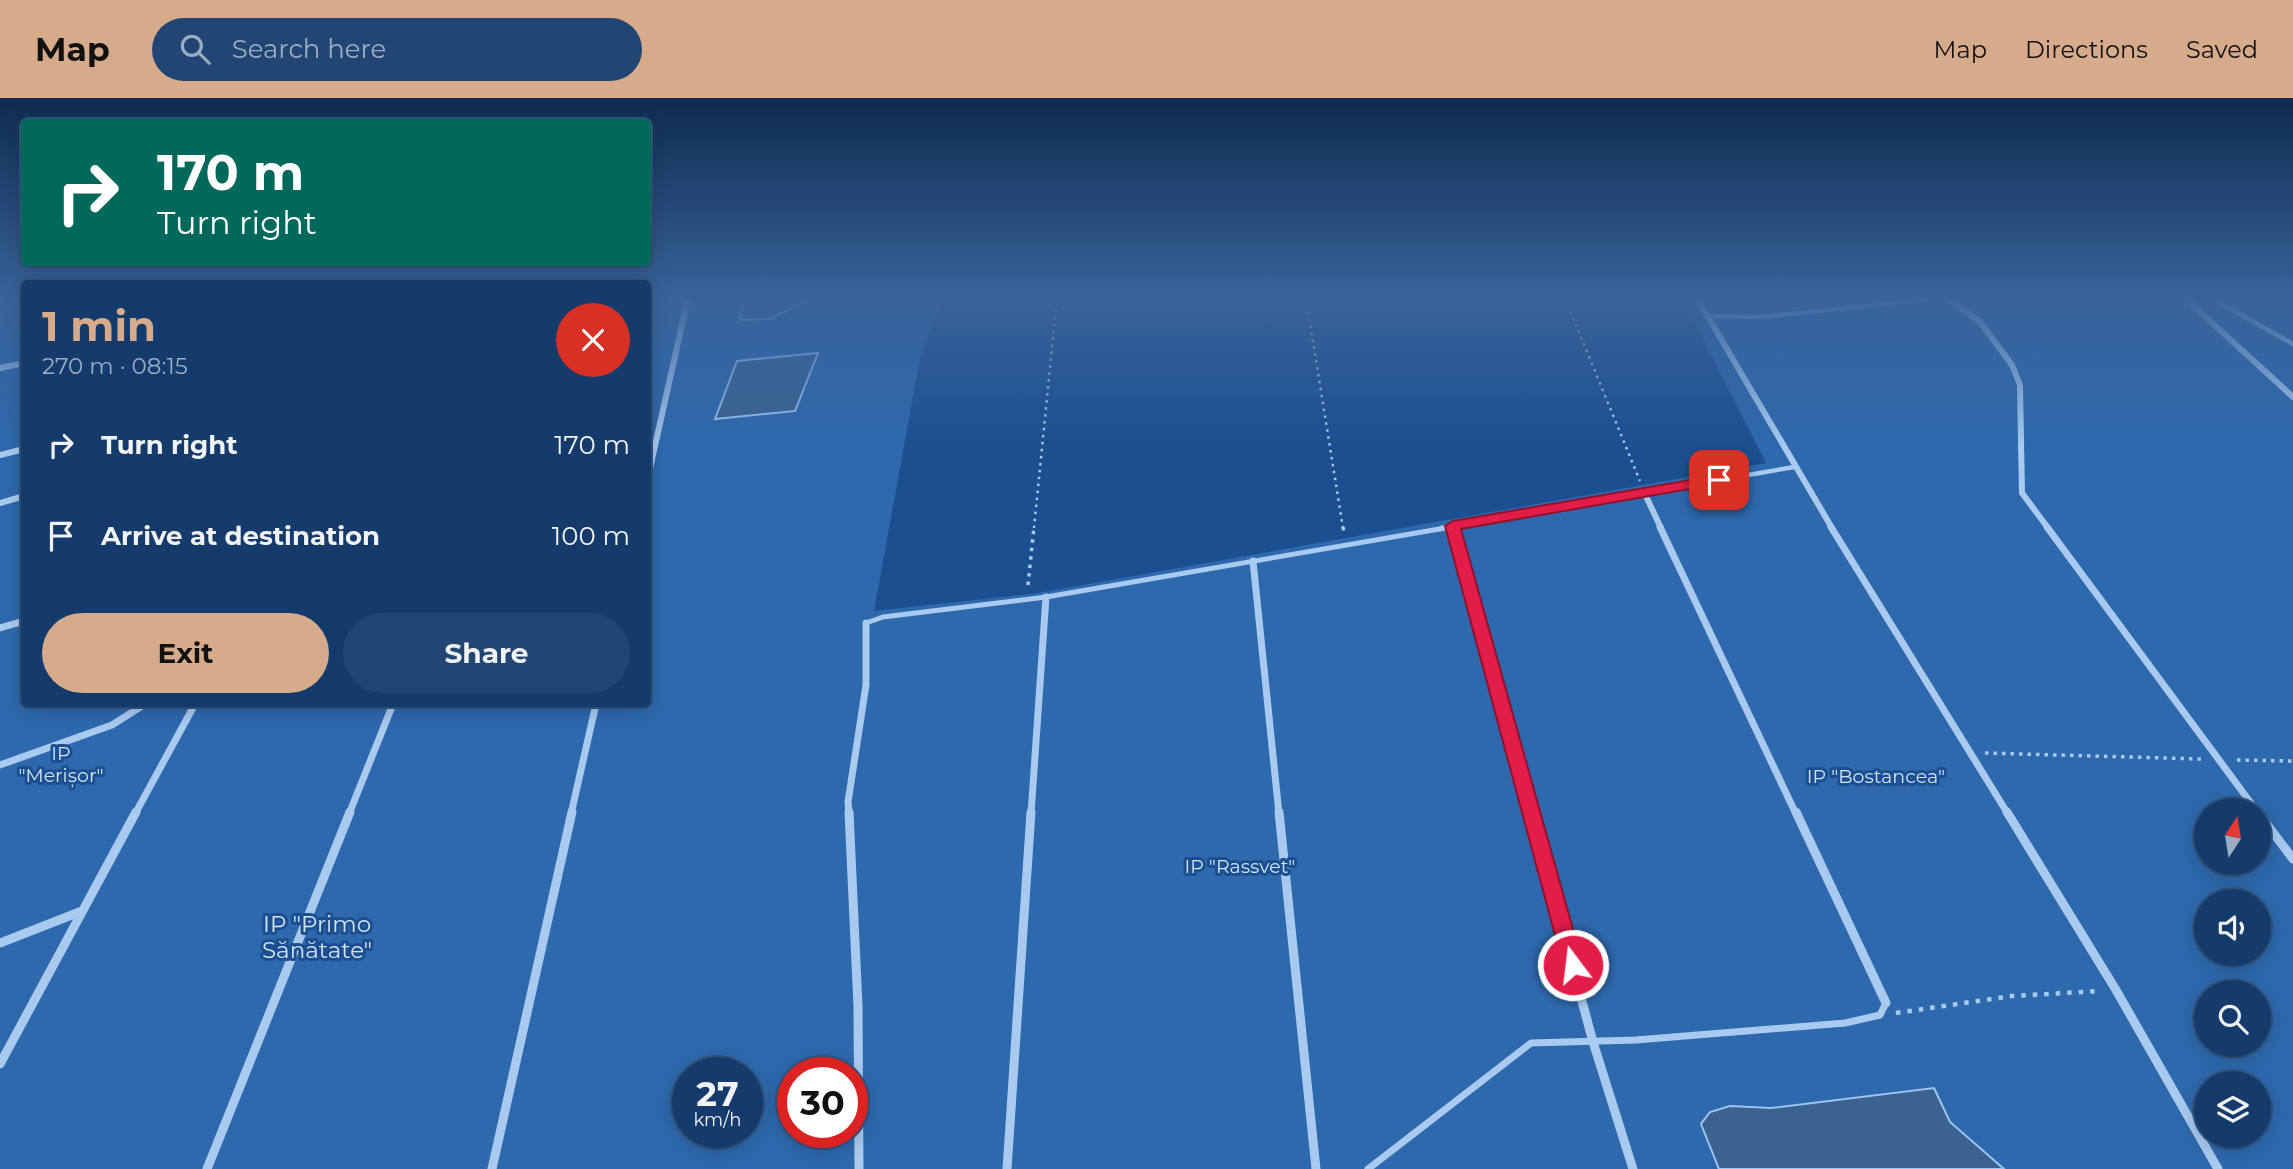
<!DOCTYPE html>
<meta charset="utf-8">
<style>
:root{--surface:#143b6b;--page:#214673;--text:#f1f3f6;--muted:#9dadc1;--line:#33557e;--accent:#d6ab8b}
body{margin:0;font-family:Montserrat,sans-serif;background:var(--page);color:var(--text);height:100vh;display:flex;flex-direction:column;font-size:26px;white-space:nowrap}
*{box-sizing:border-box;margin:0}
p{font-size:23px;color:var(--muted)}
.icon{flex:none;width:38px;height:38px;fill:none;stroke:currentColor;stroke-width:2;stroke-linecap:round;stroke-linejoin:round}
.map{position:relative;flex:1;overflow:hidden}
.side{position:absolute;left:21px;top:182px;width:630px;height:427px;display:flex;flex-direction:column;background:var(--surface);border-radius:7px;box-shadow:0 4px 18px #0003,0 0 0 2px var(--line)}
.side>*{flex:none}
.guide{position:absolute;left:21px;top:21px;width:630px;height:147px;border-radius:7px;box-shadow:0 4px 18px #0003,0 0 0 2px var(--line);background:#00695c;color:#fff;overflow:hidden}
.needle{width:46px;rotate:12deg}
.controls{position:absolute;left:2194px;top:700px;display:grid;gap:14px}
.controls a{display:grid;place-items:center;width:77px;height:77px;border-radius:50%;background:var(--surface);box-shadow:0 4px 18px #0003,0 0 0 2px var(--line);font-size:35px}
.speed{position:absolute;left:672px;top:959px;display:flex;gap:14px;font-size:35px;font-weight:700;text-align:center}
.speed>*{display:grid;place-content:center;width:91px;height:91px;border-radius:50%;background:var(--surface);box-shadow:0 4px 18px #0003,0 0 0 2px var(--line);line-height:1}
.speed small{font-size:18px;font-weight:400}
.speed .limit{border:10px solid #d22;background:#fff;color:#111}
.pin{position:absolute;display:grid;place-items:center;width:60px;height:60px;color:#fff;margin:-30px;border-radius:14px;box-shadow:0 4px 10px #0006}
.me{position:absolute;width:77px;margin:-38px;rotate:345deg;stroke-linejoin:round;filter:drop-shadow(0 0 5px #0008)}
.turn{display:flex;align-items:center;gap:24px;height:147px;padding:0 21px;font-size:32px}
.turn .icon{width:91px;height:91px;stroke-width:2.5}
.turn b{display:block;font-size:49px;line-height:60px}
.round{display:grid;place-items:center;flex:none;width:74px;height:74px;border-radius:37px;background:var(--page)}
.summary{display:flex;align-items:center;justify-content:space-between;height:119px;padding:0 21px}
h1{font-size:42px;font-weight:700;line-height:52px;color:var(--accent)}
.primary-button{display:flex;gap:14px;margin-top:auto;padding:14px 21px}
.primary-button a{flex:1;height:80px;border-radius:42px;background:var(--accent);color:#111;font-size:28px;font-weight:700;line-height:80px;text-align:center}
.primary-button a+a{background:var(--page);color:var(--text)}
ul{padding:0;list-style:none}
li{display:flex;align-items:center;gap:21px;height:91px;padding:0 21px}
li div{flex:1}
li b{display:block;font-size:26px}
li em{font-style:normal}
header{display:flex;align-items:center;gap:42px;box-sizing:border-box;height:98px;padding:0 35px;background:var(--accent);color:#111}
header strong{font-size:33px}
nav{display:flex;gap:38px;margin-inline-start:auto;font-size:24px}
.search{width:490px;height:63px;background:var(--page);display:flex;align-items:center;gap:18px;box-sizing:border-box;padding:0 24px;border-radius:38px;color:var(--muted);font-size:26px}
.map>svg:first-child{display:block}
.green{fill:#2e69ad;fill-rule:evenodd}
.water{fill:#3c6290;stroke:#9cc4f0;stroke-width:2}
.lines{fill:none;stroke-linecap:round;stroke-linejoin:round}
.path-far2{stroke:#a9c9ee;stroke-width:2.5;stroke-dasharray:2.5 4.5;stroke-linecap:butt}
.path-far1{stroke:#a9c9ee;stroke-width:3.5;stroke-dasharray:3.5 5;stroke-linecap:butt}
.path{stroke:#a9c9ee;stroke-width:4.5;stroke-dasharray:4.5 7;stroke-linecap:butt}
.service-far2{stroke:#a9c9ee;stroke-width:4.5}
.service-far1{stroke:#a9c9ee;stroke-width:5}
.service{stroke:#a9c9ee;stroke-width:7}
.minor-far2{stroke:#a9c9ee;stroke-width:6}
.minor-far1{stroke:#a9c9ee;stroke-width:7}
.minor{stroke:#a9c9ee;stroke-width:9}
.route{fill:#e11d48;stroke:#92132f;stroke-width:2}
.labels{text-anchor:middle;dominant-baseline:central;stroke-width:6;stroke-linejoin:round;paint-order:stroke}
.park-label{font-size:19px;fill:#cfe3fa;stroke:#1b4f8f}
.near-park-label{font-size:23px;fill:#cfe3fa;stroke:#1b4f8f}
</style>
<header>
<strong>Map</strong>
<div class="search"><svg class="icon" aria-label="search" viewBox="0 0 24 24"><circle cx="10" cy="10" r="6"/><path d="M15 15l6 6"/></svg>Search here</div>
<nav><a>Map</a><a>Directions</a><a>Saved</a></nav>
</header>
<div class="map">
<svg width="2293" height="1071" viewBox="0 0 2293 1071">
<rect width="100%" height="100%" fill="#1b4f8f"/>
<path class="green" d="M 0,200 L 24,200 L 24,606 L 648,606 L 648,200 L 943,200 L 920,260 L 874,513 L 1038,495 L 1766,365 L 1682,200 L 2293,200 L 2293,1071 L 0,1071 ZM 2207,712 L 2259,712 L 2259,765 L 2207,765 ZM 2207,803 L 2259,803 L 2259,856 L 2207,856 ZM 2207,894 L 2259,894 L 2259,947 L 2207,947 ZM 688,975 L 747,975 L 747,1034 L 688,1034 ZM 793,975 L 852,975 L 852,1034 L 793,1034 ZM 2207,985 L 2259,985 L 2259,1038 L 2207,1038 Z"/>
<path class="water" d="M 743,200 L 813,200 L 770,221 L 740,222 Z
M 818,255 L 795,313 L 715,321 L 737,263 Z
M 1934,990 L 1950,1024 L 2004,1071 L 1719,1071 L 1701,1026 L 1710,1014 L 1730,1008 L 1771,1010 Z"/>
<g class="lines">
<path class="path-far2" d="M 1306,200 L 1343,430
M 1565,200 L 1640,383
M 1034,430 L 1057,200"/>
<path class="path-far1" d="M 1343,429 L 1344,434
M 1028,487 L 1034,429
M 1985,655 L 2201,661
M 2237,662 L 2293,663"/>
<path class="path" d="M 1896,915 L 2012,898 L 2100,893"/>
<path class="service-far2" d="M 2211,200 L 2293,246
M 1707,218 L 1761,219 L 1940,200
M 1441,430 L 1794,369"/>
<path class="service-far1" d="M 866,525 L 883,519 L 1046,499 L 1451,429"/>
<path class="service" d="M 1368,1071 L 1531,945 L 1636,942 L 1845,925 L 1880,917 L 1886,905"/>
<path class="minor-far2" d="M 1697,200 L 1832,430
M 1947,200 L 1980,224 L 2012,267 L 2020,287 L 2022,395 L 2048,430
M 2185,200 L 2293,299
M 0,270 L 24,265
M 0,357 L 24,351
M 648,379 L 688,200
M 1644,394 L 1661,430
M 0,405 L 24,398"/>
<path class="minor-far1" d="M 1453,429 L 1531,716
M 1660,429 L 1796,716
M 1831,429 L 2008,716
M 2047,429 L 2256,712
M 1253,463 L 1279,716
M 0,530 L 24,523
M 0,667 L 112,627 L 145,606
M 135,716 L 195,606
M 349,716 L 393,606
M 571,716 L 596,606
M 849,716 L 848,704 L 866,587 L 866,525
M 1031,716 L 1046,499"/>
<path class="minor" d="M 849,714 L 858,908 L 859,1071
M 1279,714 L 1316,1071
M 1531,714 L 1593,944 L 1633,1071
M 1796,714 L 1886,905
M 2007,714 L 2116,892 L 2218,1071
M 2259,716 L 2293,761
M 0,845 L 82,813
M 0,966 L 136,714
M 207,1071 L 350,714
M 492,1071 L 572,714
M 1007,1071 L 1031,714"/>
</g>
<linearGradient id="sky" x2="0" y2="1"><stop stop-color="#0f2b4f"/><stop offset="0.57" stop-color="#39639b"/><stop offset="1" stop-color="#39639b" stop-opacity="0"/></linearGradient>
<rect width="2293" height="350" fill="url(#sky)"/>
<path class="route" d="M 1719,377 L 1724,378 L 1724,385 L 1461,431 L 1583,867 L 1580,874 L 1573,876 L 1565,874 L 1563,867 L 1445,428 L 1453,423 Z"/>
<g class="labels">
<g class="park-label">
<text x="61" y="655">IP<tspan x="61" dy="22">"Merișor"</tspan></text>
<text x="1876" y="678">IP "Bostancea"</text>
<text x="1240" y="768">IP "Rassvet"</text>
</g>
<g class="near-park-label">
<text x="317" y="826">IP "Primo<tspan x="317" dy="26">Sănătate"</tspan></text>
</g>
</g>
</svg>
<div class="controls">
<a><svg class="needle" viewBox="-14 -14 28 28"><path d="M0-13l5 13h-10z" fill="#e53935"/><path d="M0 13l5-13h-10z" fill="#9dadc1"/></svg></a>
<a><svg class="icon" aria-label="sound" viewBox="0 0 24 24"><path d="M4 9h4l5-4v14l-5-4H4zM17 9q2 3 0 6"/></svg></a>
<a><svg class="icon" aria-label="search" viewBox="0 0 24 24"><circle cx="10" cy="10" r="6"/><path d="M15 15l6 6"/></svg></a>
<a><svg class="icon" aria-label="layers" viewBox="0 0 24 24"><path d="M12 4l9 5-9 5-9-5zM3 14l9 5 9-5"/></svg></a>
</div>
<div class="speed"><div>27<small>km/h</small></div><div class="limit">30</div></div>
<div class="pin" style="left:1719px;top:382px;background:#d93025"><svg class="icon" aria-label="arrive" viewBox="0 0 24 24"><path d="M6 21V4h12l-3 4 3 4H6"/></svg></div>
<svg class="me" style="left:1573px;top:867px" viewBox="-20 -20 40 40"><circle r="17" fill="#e11d48" stroke="#fff" stroke-width="3"/><path d="M0-11L8 9 0 5-8 9z" fill="#fff"/></svg>
<div class="guide">
<div class="turn"><svg class="icon" aria-label="right" viewBox="0 0 24 24"><path d="M7 20v-9h11M14 6l5 5-5 5"/></svg><div><b>170 m</b>Turn right</div></div>
</div>
<section class="side">
<div class="summary"><div><h1>1 min</h1><p>270 m · 08:15</p></div><a class="round" style="background:#d93025;color:#fff"><svg class="icon" aria-label="close" viewBox="0 0 24 24"><path d="M6 6l12 12M18 6L6 18"/></svg></a></div>
<ul>
<li><svg class="icon" aria-label="right" viewBox="0 0 24 24"><path d="M7 20v-9h11M14 6l5 5-5 5"/></svg><div><b>Turn right</b></div><em>170 m</em></li>
<li><svg class="icon" aria-label="arrive" viewBox="0 0 24 24"><path d="M6 21V4h12l-3 4 3 4H6"/></svg><div><b>Arrive at destination</b></div><em>100 m</em></li>
</ul>
<div class="primary-button"><a>Exit</a><a>Share</a></div>
</section>
</div>
